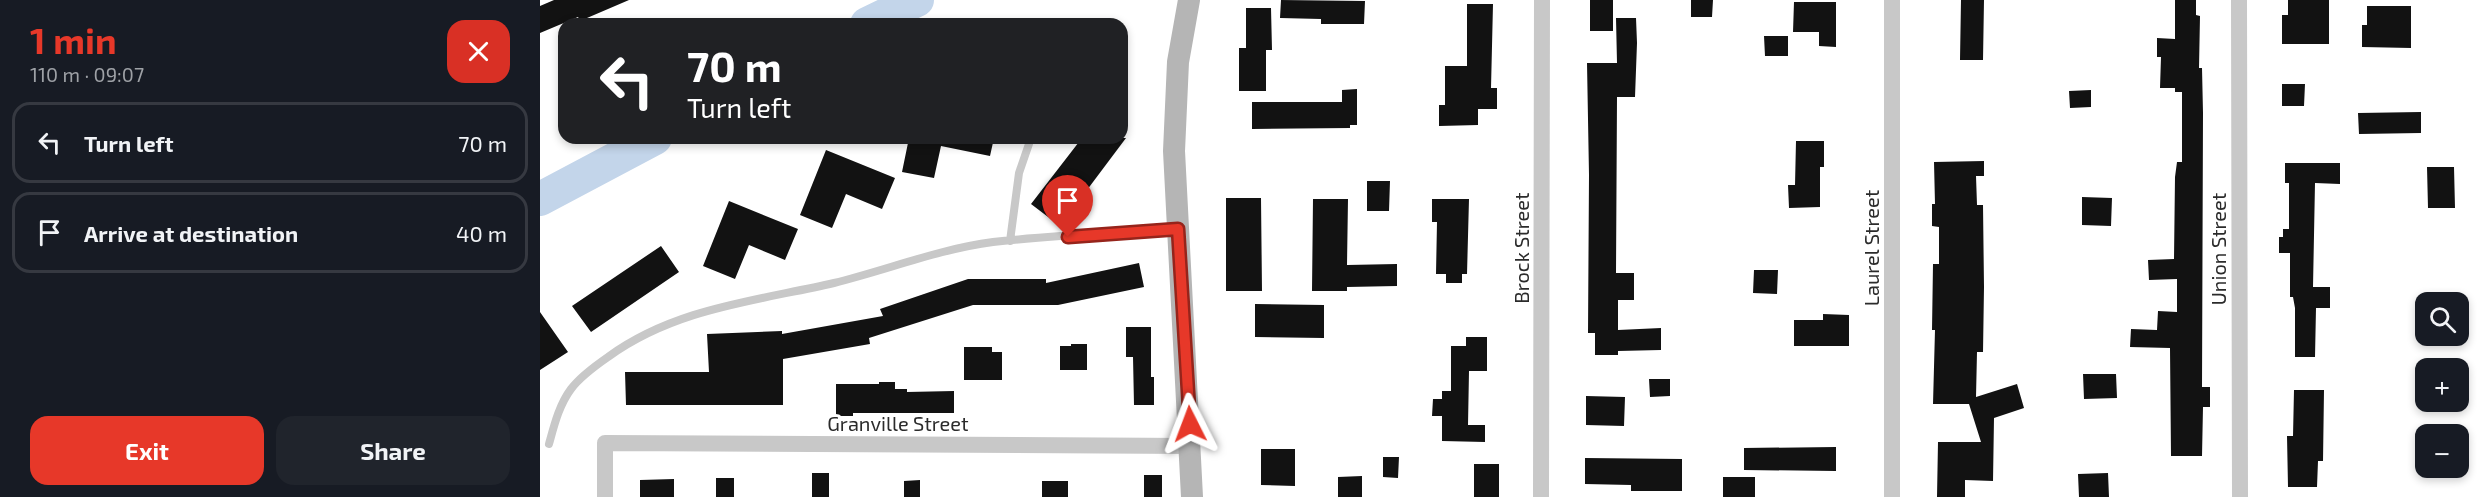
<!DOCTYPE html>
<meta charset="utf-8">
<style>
:root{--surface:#171b24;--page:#20242c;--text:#f1f3f6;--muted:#9ea1a6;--line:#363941;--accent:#e73829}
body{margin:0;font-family:"Exo 2",sans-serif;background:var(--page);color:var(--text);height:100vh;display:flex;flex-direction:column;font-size:22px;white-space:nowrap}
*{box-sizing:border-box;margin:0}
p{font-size:20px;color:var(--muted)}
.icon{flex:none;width:33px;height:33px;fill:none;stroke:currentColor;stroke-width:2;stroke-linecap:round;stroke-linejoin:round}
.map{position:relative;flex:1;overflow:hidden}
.drawer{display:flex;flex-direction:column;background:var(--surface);width:540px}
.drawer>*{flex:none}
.hud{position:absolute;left:18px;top:18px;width:570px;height:126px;border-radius:18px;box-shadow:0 3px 9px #0003;background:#202124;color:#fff;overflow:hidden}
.tools{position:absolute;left:1875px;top:292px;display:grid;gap:12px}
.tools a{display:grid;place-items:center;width:54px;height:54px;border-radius:12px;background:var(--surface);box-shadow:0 3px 9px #0003;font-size:30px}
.pin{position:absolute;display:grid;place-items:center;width:51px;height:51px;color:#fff;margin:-62px -26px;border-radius:50% 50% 50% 0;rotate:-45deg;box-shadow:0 0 6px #0007}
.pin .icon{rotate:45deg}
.me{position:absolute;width:66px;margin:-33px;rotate:357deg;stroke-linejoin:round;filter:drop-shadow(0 0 4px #0008)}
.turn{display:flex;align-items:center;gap:21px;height:126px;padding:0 30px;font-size:27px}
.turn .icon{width:78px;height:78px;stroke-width:2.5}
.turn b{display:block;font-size:42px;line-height:51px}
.round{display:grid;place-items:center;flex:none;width:63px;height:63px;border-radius:18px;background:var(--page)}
.head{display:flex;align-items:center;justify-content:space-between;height:102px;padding:0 30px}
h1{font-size:36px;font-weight:700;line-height:45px;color:var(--accent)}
.cta{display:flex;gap:12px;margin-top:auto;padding:12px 30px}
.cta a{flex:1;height:69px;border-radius:18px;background:var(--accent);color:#fff;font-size:24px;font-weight:700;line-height:69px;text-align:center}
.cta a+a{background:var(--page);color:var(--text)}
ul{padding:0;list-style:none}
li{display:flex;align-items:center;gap:18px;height:81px;margin:0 12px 9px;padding:0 18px;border:3px solid var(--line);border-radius:18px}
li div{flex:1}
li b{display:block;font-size:22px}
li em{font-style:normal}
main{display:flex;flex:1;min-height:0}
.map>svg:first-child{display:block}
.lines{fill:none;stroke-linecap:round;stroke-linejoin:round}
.river{stroke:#c3d5ea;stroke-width:34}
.building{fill:#121212}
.lane{stroke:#c8c8c8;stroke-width:8}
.street{stroke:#c8c8c8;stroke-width:16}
.secondary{stroke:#b5b5b5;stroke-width:22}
.route-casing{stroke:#96241b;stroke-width:15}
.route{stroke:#e73829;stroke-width:10}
.labels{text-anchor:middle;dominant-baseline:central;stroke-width:6;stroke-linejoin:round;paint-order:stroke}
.street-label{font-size:20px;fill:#2b2b2b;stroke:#fff}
</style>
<main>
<section class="drawer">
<div class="head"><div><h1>1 min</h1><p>110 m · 09:07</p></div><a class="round" style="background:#d93025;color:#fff"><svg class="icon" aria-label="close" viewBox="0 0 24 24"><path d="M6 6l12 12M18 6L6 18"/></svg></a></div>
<ul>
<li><svg class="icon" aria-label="left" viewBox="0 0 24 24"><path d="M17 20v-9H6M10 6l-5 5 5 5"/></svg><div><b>Turn left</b></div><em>70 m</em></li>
<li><svg class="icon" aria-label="arrive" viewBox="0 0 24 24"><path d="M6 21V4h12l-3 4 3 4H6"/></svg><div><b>Arrive at destination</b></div><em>40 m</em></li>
</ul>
<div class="cta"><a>Exit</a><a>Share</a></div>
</section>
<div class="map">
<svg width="1947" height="497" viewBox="0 0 1947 497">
<rect width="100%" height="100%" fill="#fff"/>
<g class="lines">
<path class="river" d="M 327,24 L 377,0
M 0,199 L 115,138"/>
</g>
<path class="building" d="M 14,0 L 89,0 L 40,21 L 38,17 L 0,33 L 0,6 Z
M 741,0 L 825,1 L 824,24 L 781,24 L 781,19 L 740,18 Z
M 1050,0 L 1073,0 L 1073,31 L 1050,31 Z
M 1151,0 L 1173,0 L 1172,17 L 1151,17 Z
M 1421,0 L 1444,0 L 1443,60 L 1420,60 Z
M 1635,0 L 1656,0 L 1656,15 L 1660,16 L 1659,68 L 1662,68 L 1663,113 L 1662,387 L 1670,387 L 1670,407 L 1663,407 L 1662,456 L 1631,456 L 1630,348 L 1590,347 L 1591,329 L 1617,330 L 1618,311 L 1637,312 L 1637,279 L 1609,280 L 1608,260 L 1634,259 L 1635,177 L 1637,162 L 1642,162 L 1642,92 L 1635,92 L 1635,88 L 1620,88 L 1621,57 L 1617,57 L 1617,38 L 1635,39 Z
M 1748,0 L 1789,0 L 1789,44 L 1742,44 L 1742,15 L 1748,15 Z
M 1254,2 L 1296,2 L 1296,47 L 1279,46 L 1279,32 L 1253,32 Z
M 927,4 L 953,4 L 951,88 L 957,88 L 957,109 L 938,109 L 938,125 L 899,126 L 899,105 L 905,105 L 905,66 L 927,66 Z
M 1827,6 L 1871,6 L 1871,48 L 1822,47 L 1822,25 L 1827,25 Z
M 706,8 L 731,8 L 732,50 L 726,50 L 726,91 L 699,91 L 699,48 L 706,48 Z
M 1076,18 L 1096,18 L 1097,43 L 1095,97 L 1077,97 L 1076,273 L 1094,273 L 1094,300 L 1078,300 L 1078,330 L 1121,328 L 1121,350 L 1078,351 L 1078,355 L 1055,355 L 1055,333 L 1048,333 L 1049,175 L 1047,63 L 1077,63 Z
M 1224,36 L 1248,36 L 1248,56 L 1225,56 Z
M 1742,84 L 1765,84 L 1764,106 L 1742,106 Z
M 817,89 L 817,125 L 810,125 L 810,128 L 712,129 L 712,102 L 802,102 L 802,90 Z
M 1551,90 L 1551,107 L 1530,108 L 1529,91 Z
M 1881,112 L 1881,133 L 1819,134 L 1818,113 Z
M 369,138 L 454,138 L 450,156 L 401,146 L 394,178 L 362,172 Z
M 542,138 L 586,138 L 520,226 L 491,204 Z
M 1256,141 L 1284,141 L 1284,167 L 1280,167 L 1280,207 L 1249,208 L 1248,185 L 1255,185 Z
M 286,150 L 355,178 L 342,209 L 306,194 L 292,228 L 260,215 Z
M 1444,161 L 1444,176 L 1436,176 L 1437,205 L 1443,205 L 1444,287 L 1443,352 L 1437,352 L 1436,397 L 1477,384 L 1484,408 L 1454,418 L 1453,481 L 1425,480 L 1425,497 L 1397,497 L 1398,442 L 1441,442 L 1429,404 L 1393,404 L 1395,330 L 1392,330 L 1393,264 L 1399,264 L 1399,227 L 1392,226 L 1392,204 L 1395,204 L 1394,162 Z
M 1745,163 L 1800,163 L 1800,184 L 1775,183 L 1773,287 L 1790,287 L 1790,308 L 1776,308 L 1775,357 L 1755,357 L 1755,308 L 1753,297 L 1750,297 L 1750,253 L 1739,253 L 1739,237 L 1743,237 L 1743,229 L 1749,229 L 1749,183 L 1745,183 Z
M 1887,167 L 1914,167 L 1915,208 L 1888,208 Z
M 827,181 L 850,181 L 849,211 L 827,211 Z
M 1542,197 L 1572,198 L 1571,226 L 1542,225 Z
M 686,198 L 721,198 L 722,291 L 686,291 Z
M 773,199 L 808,199 L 807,265 L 857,264 L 857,286 L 807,287 L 807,291 L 772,291 Z
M 892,199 L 929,199 L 927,274 L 922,274 L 922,283 L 906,283 L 906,274 L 896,274 L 897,222 L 892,222 Z
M 189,201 L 258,229 L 245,260 L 209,245 L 195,279 L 163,266 Z
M 121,246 L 139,272 L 51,332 L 32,306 Z
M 599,263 L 604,287 L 518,305 L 433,305 L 329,338 L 330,344 L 243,359 L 243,405 L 86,405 L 85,372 L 169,372 L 167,334 L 242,331 L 242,334 L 343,316 L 340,309 L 428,279 L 506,279 L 506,283 Z
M 1214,270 L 1238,270 L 1237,294 L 1213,293 Z
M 715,304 L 784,305 L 784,338 L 715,337 Z
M 0,312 L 28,352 L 0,370 Z
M 1283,314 L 1309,315 L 1309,346 L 1254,346 L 1254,320 L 1283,320 Z
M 586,327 L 611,327 L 611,377 L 614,377 L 614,405 L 594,405 L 593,357 L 586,357 Z
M 926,337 L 947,337 L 947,371 L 929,371 L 928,425 L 945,425 L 945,442 L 902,441 L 902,416 L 892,416 L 893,399 L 902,399 L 902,391 L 911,391 L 911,346 L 926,346 Z
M 531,344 L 547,344 L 547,370 L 520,370 L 520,346 L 531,346 Z
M 424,347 L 452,347 L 452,352 L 462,352 L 462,380 L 424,380 Z
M 1543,374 L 1576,374 L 1577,398 L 1544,399 Z
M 1109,379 L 1130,379 L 1130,396 L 1110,397 Z
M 339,382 L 355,382 L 355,389 L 367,389 L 367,392 L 414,391 L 414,413 L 313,413 L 313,416 L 296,416 L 296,384 L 339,384 Z
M 1754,390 L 1784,390 L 1783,461 L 1778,461 L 1777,487 L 1748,487 L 1747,436 L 1753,436 Z
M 1046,396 L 1085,397 L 1084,426 L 1046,425 Z
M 1296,447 L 1296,471 L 1204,470 L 1204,448 Z
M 721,449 L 755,449 L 755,486 L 721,485 Z
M 843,457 L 859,457 L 858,478 L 843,477 Z
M 1045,458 L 1142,459 L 1142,491 L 1091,491 L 1091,485 L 1045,484 Z
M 934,464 L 959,464 L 959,497 L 934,497 Z
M 272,473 L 289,473 L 289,497 L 272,497 Z
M 1568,473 L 1569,497 L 1539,497 L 1538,474 Z
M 604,475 L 622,475 L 622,497 L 604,497 Z
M 822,476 L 822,497 L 798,497 L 798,477 Z
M 1183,477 L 1215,477 L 1215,497 L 1183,497 Z
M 176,478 L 194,478 L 194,497 L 176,497 Z
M 134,479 L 134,497 L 100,497 L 100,480 Z
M 380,480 L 380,497 L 364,497 L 364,481 Z
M 502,481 L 528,481 L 528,497 L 502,497 Z"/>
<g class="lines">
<path class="lane" d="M 470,241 L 479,173 L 491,138
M 9,444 C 14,426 19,405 31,389 C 40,377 55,366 68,357 C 135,308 216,301 294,283 C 347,270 399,249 453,242 C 514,235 576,233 638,229"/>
<path class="street" d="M 1699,0 L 1700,497
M 65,497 L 65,443 L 651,446
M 1001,497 L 1002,0
M 1352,497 L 1352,0"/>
<path class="secondary" d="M 649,0 L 638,62 L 634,151 L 652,497"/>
</g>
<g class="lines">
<defs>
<path id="route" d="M 528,237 L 638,229 L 650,424"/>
</defs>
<use href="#route" class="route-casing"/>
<use href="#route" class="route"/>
</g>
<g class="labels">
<g class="street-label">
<text transform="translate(981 248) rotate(-90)">Brock Street</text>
<text transform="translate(1331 248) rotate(-90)">Laurel Street</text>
<text transform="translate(1678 249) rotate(-90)">Union Street</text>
<text x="358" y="423">Granville Street</text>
</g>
</g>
</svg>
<div class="tools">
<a><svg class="icon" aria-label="search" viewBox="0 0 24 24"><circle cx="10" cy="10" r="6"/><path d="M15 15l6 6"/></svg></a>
<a>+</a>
<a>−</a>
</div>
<div class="pin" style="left:528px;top:237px;background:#d93025"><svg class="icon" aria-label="arrive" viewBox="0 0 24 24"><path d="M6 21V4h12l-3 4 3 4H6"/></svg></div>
<svg class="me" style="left:650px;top:424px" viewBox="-20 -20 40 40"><path d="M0-17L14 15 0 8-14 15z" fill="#e73829" stroke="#fff" stroke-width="4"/></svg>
<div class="hud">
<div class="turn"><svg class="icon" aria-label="left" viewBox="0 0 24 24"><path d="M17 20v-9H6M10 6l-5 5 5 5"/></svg><div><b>70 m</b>Turn left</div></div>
</div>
</div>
</main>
